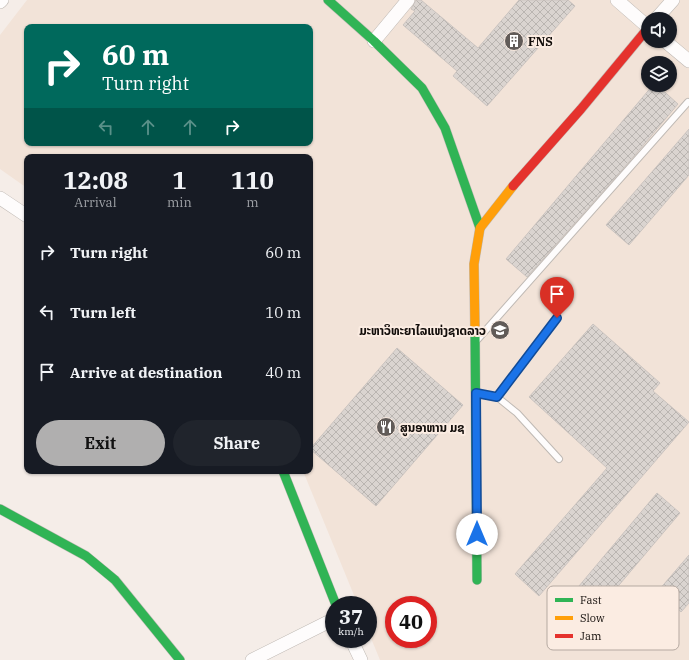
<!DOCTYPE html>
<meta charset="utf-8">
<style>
:root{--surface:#171b24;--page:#20242c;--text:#f1f3f6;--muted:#9ea1a6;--accent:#b0afaf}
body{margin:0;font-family:"IBM Plex Serif","Noto Sans Lao",serif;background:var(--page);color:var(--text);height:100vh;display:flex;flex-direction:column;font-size:15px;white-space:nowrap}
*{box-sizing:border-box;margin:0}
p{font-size:13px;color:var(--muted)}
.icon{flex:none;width:22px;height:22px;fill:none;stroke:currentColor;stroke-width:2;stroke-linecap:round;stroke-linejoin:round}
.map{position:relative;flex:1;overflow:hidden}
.drawer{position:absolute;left:24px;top:154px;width:289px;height:320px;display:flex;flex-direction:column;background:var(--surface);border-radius:8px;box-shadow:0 1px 3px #0004}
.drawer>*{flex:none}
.top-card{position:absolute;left:24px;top:24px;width:289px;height:122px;border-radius:8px;box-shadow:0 1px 3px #0004;background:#00695c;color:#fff;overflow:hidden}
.tools{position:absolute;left:641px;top:12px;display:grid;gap:8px}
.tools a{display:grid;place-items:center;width:36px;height:36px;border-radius:50%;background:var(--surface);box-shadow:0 1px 3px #0004;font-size:20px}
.speed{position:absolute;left:325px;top:596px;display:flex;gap:8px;font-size:20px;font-weight:700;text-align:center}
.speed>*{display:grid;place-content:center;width:52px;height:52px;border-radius:50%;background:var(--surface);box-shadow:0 1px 3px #0004;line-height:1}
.speed small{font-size:10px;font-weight:400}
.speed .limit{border:6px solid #d22;background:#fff;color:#111}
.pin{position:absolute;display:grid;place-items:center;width:34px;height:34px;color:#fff;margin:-41px -17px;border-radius:50% 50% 50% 0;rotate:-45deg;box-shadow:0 0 4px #0007}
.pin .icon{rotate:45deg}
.me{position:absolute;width:44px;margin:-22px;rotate:0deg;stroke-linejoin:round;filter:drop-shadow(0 0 3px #0008)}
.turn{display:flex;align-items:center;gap:14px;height:84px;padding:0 12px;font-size:18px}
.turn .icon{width:52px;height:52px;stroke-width:2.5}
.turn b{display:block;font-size:28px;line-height:34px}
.lanes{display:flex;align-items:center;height:38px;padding:0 12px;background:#0003;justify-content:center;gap:20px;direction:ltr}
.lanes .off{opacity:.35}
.eta{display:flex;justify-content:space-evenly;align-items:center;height:68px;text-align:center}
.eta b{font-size:24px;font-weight:700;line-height:28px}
.cta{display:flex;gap:8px;margin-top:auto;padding:8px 12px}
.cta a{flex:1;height:46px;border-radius:24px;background:var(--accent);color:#111;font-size:16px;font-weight:700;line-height:46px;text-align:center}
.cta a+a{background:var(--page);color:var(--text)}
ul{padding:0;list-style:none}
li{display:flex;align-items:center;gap:12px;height:60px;padding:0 12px}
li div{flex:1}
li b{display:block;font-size:15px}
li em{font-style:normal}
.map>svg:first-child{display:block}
.built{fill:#f2e3d8;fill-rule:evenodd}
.building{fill:url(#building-cross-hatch);stroke:#cbc4c0}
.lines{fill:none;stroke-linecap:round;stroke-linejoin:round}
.lane-casing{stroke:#bfb9b4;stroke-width:8}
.street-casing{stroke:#bfb9b4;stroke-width:14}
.fast-casing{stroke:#bfb9b4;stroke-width:10}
.slow-casing{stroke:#bfb9b4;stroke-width:10}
.jam-casing{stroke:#bfb9b4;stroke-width:10}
.lane{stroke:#fefcfc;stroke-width:6}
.street{stroke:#fefcfc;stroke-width:13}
.fast{stroke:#30b455;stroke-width:9}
.slow{stroke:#ff9f0a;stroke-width:9}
.jam{stroke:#e5322d;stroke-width:9}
.route-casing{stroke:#114b97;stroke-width:10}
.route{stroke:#1a73e8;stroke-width:7}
.labels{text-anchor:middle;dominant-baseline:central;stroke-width:4;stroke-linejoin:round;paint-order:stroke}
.poi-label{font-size:12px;font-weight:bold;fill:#120d0a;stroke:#fbece2;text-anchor:start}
.key{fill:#fbece2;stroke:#b5a9a1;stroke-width:1}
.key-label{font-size:11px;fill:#120d0a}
</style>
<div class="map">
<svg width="689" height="660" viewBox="0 0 689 660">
<defs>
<pattern id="building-cross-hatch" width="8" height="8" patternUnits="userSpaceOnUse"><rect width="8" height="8" fill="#dad4d0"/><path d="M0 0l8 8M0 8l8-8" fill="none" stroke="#bab5b1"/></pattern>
</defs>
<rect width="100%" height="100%" fill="#f5ede8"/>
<path class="built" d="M 27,0 L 689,0 L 689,660 L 380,660 L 368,631 L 368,605 L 358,605 L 303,471 L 310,471 L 310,157 L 27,157 L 27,188 L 0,169 L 0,35 ZM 648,19 L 670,19 L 670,41 L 648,41 ZM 27,27 L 310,27 L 310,143 L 27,143 ZM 648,63 L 670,63 L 670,85 L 648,85 ZM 394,605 L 428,605 L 428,639 L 394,639 Z"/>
<path class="building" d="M 416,0 L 421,0 L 478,48 L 519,0 L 568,0 L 575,6 L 487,106 L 453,76 L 457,71 L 403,25 L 415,11 L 411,9 Z
M 653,85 L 657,85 L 678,104 L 629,162 L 527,277 L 506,259 Z
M 689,129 L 689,175 L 629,245 L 606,225 Z
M 593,324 L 660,383 L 653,391 L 689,422 L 539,596 L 515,574 L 607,468 L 529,397 Z
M 397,348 L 463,405 L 376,506 L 310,449 Z
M 657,493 L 680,513 L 581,630 L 558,611 Z
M 689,555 L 689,603 L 681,612 L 658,591 Z"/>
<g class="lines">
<defs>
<path id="lane" d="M 478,339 L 688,102
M 477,394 L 497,397 L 517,413 L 559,459
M 497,397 L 557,318"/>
<path id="street" d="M 617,0 L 648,27
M 0,2 L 2,0
M 656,19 L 673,0
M 374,41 L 408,0
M 665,41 L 689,61
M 0,198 L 27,216
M 351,639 L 361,660
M 252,660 L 334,619"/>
<path id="fast" d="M 328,0 L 374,41 L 422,88 L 445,128 L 480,228
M 475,332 L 477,580
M 283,471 L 336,605
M 0,509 L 86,556 L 115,580 L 180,660"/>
<path id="slow" d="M 475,332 L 474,264 L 480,228 L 513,186"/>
<path id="jam" d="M 513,186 L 581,109 L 648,28"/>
</defs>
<use href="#lane" class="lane-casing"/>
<use href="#street" class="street-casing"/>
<use href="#fast" class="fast-casing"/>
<use href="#slow" class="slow-casing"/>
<use href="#jam" class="jam-casing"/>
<use href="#lane" class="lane"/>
<use href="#street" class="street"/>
<use href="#fast" class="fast"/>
<use href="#slow" class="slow"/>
<use href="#jam" class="jam"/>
</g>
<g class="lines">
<defs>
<path id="route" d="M 477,534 L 476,393 L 497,397 L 557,318"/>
</defs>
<use href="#route" class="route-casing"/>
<use href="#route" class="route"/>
</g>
<defs>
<symbol id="building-disc" viewBox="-11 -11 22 22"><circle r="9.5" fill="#615b58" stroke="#fbece2"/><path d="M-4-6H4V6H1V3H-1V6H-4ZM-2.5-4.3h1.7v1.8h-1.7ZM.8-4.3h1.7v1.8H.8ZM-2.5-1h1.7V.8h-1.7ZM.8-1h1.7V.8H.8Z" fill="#fff"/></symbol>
<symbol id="university-disc" viewBox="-11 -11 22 22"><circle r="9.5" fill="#615b58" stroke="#fbece2"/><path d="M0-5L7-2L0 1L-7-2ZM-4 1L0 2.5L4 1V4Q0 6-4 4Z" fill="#fff"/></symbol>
<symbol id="restaurant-disc" viewBox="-11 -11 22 22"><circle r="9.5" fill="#615b58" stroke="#fbece2"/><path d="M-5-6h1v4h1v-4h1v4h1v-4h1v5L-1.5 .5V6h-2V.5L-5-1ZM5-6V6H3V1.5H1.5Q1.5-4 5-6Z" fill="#fff"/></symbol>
</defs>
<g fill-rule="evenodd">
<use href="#building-disc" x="503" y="30" width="22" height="22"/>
<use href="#university-disc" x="489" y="319" width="22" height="22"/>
<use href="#restaurant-disc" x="375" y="416" width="22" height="22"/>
</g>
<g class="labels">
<g class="poi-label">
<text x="528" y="41">FNS</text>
<text x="486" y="330" text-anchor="end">ມະຫາວິທະຍາໄລແຫ່ງຊາດລາວ</text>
<text x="400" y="427">ສູນອາຫານ ມຊ</text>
</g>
</g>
<rect x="547" y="586" width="132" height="64" rx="6" class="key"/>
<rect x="555" y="598" width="18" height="4" fill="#30b455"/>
<rect x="555" y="616" width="18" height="4" fill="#ff9f0a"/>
<rect x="555" y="634" width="18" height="4" fill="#e5322d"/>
<g class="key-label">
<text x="580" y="604">Fast</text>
<text x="580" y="622">Slow</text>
<text x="580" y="640">Jam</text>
</g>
</svg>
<div class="tools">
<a><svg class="icon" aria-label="sound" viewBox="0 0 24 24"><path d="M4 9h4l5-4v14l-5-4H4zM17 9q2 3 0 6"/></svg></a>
<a><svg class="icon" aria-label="layers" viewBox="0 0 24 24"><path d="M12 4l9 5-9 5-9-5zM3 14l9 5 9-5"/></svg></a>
</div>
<div class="speed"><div>37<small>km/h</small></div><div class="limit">40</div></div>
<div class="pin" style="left:557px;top:318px;background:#d93025"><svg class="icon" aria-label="arrive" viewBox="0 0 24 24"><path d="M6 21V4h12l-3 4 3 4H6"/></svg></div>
<svg class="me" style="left:477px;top:534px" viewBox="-20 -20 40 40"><circle r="19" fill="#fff"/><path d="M0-13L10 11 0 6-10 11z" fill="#1a73e8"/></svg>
<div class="top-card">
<div class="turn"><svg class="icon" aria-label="right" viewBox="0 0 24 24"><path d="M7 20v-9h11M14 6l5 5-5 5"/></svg><div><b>60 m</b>Turn right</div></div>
<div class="lanes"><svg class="icon off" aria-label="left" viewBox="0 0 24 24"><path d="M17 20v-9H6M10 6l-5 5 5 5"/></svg><svg class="icon off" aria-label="ahead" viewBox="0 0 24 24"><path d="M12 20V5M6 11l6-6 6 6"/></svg><svg class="icon off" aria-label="ahead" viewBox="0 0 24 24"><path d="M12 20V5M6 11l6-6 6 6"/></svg><svg class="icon" aria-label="right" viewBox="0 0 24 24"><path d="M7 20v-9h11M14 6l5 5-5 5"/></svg></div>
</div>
<section class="drawer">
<div class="eta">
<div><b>12:08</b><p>Arrival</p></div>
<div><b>1</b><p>min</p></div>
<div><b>110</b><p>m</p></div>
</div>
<ul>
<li><svg class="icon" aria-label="right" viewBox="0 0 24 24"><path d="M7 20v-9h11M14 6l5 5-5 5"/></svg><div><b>Turn right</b></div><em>60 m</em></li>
<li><svg class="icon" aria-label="left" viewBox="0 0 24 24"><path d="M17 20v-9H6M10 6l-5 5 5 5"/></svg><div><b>Turn left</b></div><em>10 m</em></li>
<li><svg class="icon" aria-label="arrive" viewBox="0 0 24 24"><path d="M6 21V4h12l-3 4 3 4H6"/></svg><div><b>Arrive at destination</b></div><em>40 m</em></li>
</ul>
<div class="cta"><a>Exit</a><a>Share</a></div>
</section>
</div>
